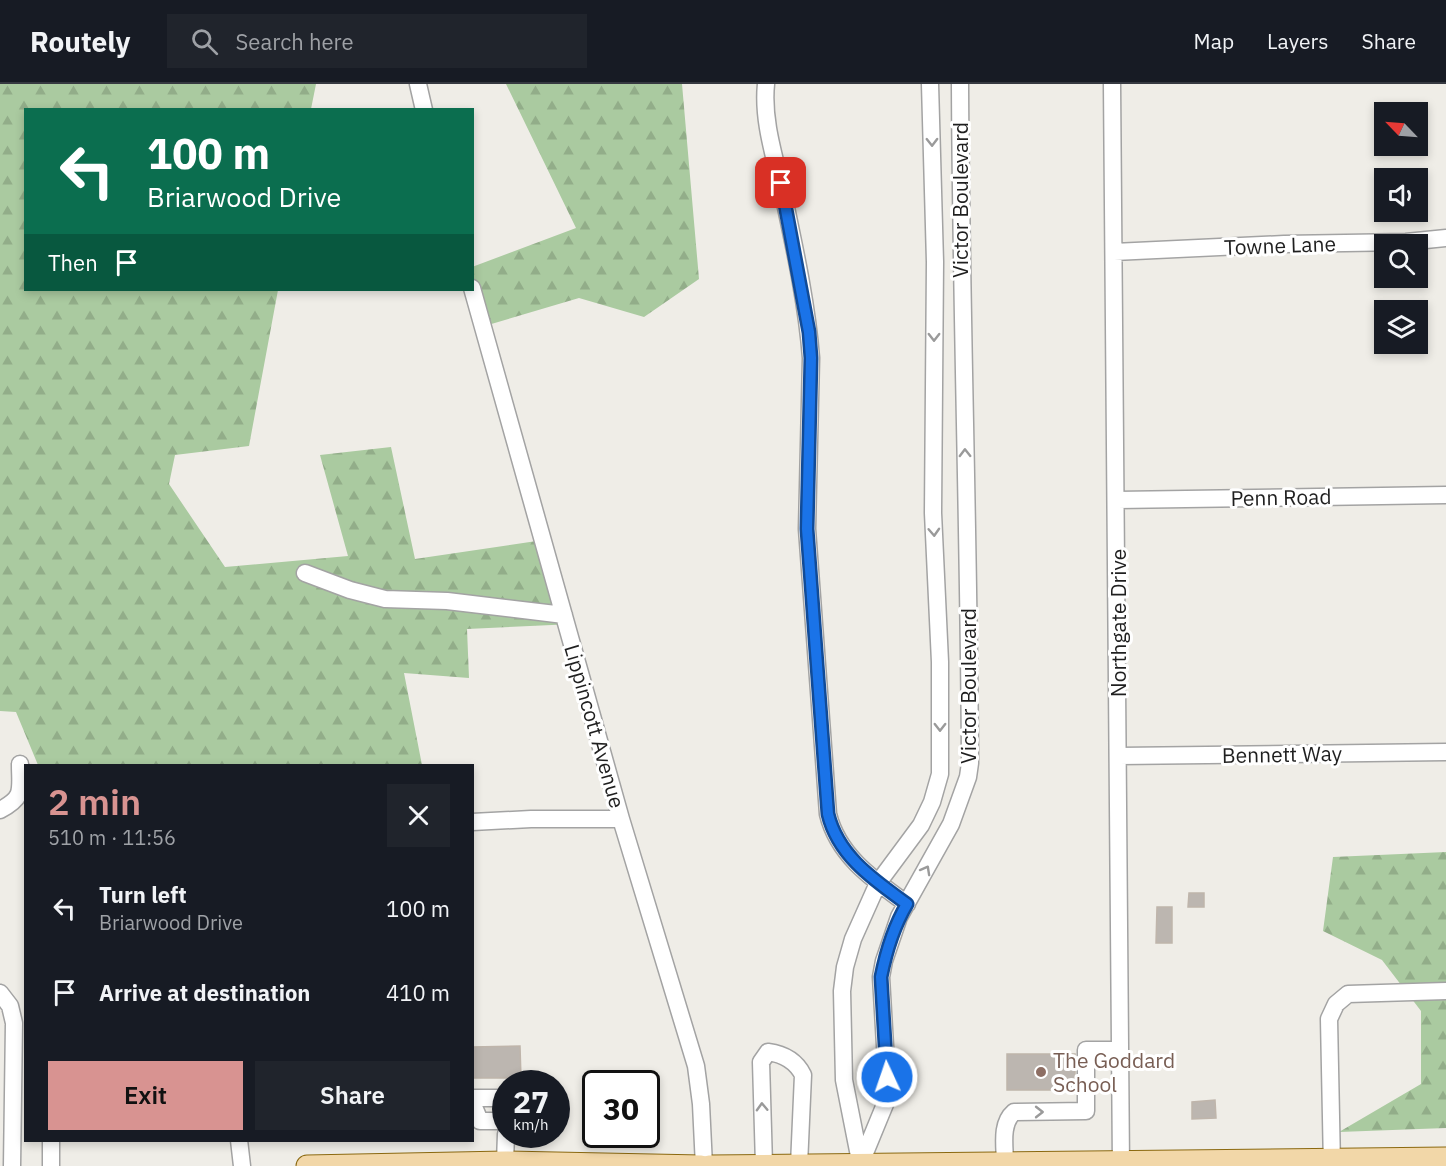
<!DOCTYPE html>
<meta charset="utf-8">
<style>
:root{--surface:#171b24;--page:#20242c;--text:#f1f3f6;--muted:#9ea1a6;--line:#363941;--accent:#d89391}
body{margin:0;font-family:"IBM Plex Sans",sans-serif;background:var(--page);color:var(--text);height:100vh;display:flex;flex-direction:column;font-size:22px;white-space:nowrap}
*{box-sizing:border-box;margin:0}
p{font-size:20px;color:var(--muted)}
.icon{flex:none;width:33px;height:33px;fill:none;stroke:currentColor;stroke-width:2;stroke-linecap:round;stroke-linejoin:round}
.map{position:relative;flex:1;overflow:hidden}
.side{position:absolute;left:24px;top:680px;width:450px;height:378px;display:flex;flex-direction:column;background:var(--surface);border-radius:0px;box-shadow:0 3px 9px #0003}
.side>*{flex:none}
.guide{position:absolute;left:24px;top:24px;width:450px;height:183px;border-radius:0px;box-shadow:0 3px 9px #0003;background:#0b6e4f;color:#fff;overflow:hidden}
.needle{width:39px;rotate:295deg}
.buttons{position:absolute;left:1374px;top:18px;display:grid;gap:12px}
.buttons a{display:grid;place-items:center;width:54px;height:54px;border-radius:0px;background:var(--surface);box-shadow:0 3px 9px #0003;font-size:30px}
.speed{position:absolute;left:492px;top:986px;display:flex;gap:12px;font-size:30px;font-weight:700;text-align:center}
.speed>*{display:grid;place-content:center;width:78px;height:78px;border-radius:50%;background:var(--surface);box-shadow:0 3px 9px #0003;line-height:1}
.speed small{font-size:15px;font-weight:400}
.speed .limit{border:3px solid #111;border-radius:9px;background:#fff;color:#111}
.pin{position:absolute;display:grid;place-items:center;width:51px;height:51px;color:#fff;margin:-26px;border-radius:12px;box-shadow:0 3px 9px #0006}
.me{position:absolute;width:66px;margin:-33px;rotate:357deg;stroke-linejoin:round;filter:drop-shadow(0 0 4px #0008)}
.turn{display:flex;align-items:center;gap:21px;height:126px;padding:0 24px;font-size:27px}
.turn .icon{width:78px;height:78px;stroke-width:2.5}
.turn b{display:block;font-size:42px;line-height:51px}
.then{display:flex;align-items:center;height:57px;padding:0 24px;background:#0003;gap:12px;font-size:22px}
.round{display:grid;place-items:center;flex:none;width:63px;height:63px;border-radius:0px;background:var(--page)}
.headline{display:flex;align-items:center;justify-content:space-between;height:102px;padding:0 24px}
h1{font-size:36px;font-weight:600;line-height:45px;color:var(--accent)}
.cta{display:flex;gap:12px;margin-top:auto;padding:12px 24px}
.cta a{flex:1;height:69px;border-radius:0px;background:var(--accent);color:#111;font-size:24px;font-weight:600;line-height:69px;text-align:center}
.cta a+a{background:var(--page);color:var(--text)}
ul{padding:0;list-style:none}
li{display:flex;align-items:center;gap:18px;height:84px;padding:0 24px}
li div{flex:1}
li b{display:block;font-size:22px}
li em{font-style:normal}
header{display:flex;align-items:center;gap:36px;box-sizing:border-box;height:84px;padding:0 30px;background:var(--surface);border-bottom:2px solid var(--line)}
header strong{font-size:28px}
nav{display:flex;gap:33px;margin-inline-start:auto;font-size:21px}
.search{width:420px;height:54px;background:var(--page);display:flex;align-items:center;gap:15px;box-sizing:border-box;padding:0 21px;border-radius:0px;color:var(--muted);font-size:22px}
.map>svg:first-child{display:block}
.forest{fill:url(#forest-firs)}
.building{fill:#bcb6b0;stroke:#bfb5ab;stroke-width:1.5}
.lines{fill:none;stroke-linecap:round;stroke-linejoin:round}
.minor-casing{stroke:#a3a3a3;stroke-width:19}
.major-casing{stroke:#8b6910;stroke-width:23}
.minor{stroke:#fff;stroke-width:16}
.major{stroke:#f2d7a8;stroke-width:21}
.oneway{stroke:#9a9a9a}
.route-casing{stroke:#114b97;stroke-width:15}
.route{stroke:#1a73e8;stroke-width:10}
.education-dot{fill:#8d6e63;stroke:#fff;stroke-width:2}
.labels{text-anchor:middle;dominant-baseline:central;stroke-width:6;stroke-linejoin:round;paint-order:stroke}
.street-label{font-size:21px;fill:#1f1f1f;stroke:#fff}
.education-label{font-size:21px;fill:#785e54;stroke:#fff;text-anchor:start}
</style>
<header>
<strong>Routely</strong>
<div class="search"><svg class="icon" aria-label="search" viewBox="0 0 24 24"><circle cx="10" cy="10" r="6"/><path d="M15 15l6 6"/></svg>Search here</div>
<nav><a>Map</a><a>Layers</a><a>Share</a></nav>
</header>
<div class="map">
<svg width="1446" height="1082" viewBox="0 0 1446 1082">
<defs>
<pattern id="forest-firs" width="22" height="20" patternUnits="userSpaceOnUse" patternTransform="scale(1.5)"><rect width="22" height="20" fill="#aacaa0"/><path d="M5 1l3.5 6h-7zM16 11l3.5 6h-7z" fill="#92ad89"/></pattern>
</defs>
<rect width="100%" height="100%" fill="#efede7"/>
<path class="forest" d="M 0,0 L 316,0 L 311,25 L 26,26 L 26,206 L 278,206 L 249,362 L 175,371 L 169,400 L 225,483 L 348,472 L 320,371 L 391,363 L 415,475 L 550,455 L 574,540 L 467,545 L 469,594 L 404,589 L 422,681 L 38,681 L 16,628 L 0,627 Z
M 506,0 L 682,0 L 699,195 L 644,233 L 579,214 L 488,241 L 473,195 L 472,183 L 576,144 Z
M 1446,768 L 1446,1044 L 1339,1048 L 1421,1000 L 1421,927 L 1382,876 L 1323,847 L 1333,773 Z
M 473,1054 L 474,1056 L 290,1058 L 289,1056 L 472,1056 Z"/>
<path class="building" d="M 1189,809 L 1204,809 L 1204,823 L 1188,823 Z
M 1157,823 L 1172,823 L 1172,859 L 1156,859 Z
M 520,962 L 521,994 L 472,994 L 472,963 Z
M 1007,970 L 1075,970 L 1075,1006 L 1007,1006 Z
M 1215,1016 L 1216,1034 L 1192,1035 L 1192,1018 Z"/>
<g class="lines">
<defs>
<path id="minor" d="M 418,0 L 424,26
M 766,0 C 762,38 776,77 784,114 C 795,166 807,221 811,274 L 807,445 L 828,730 C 838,772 874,796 907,820
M 1112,0 L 1121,1082
M 1114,168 L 1284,160 L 1406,158 L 1446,154
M 472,204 L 621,735 L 696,982 L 701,1020 L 704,1082
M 1117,416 L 1446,411
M 305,489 L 350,506 L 385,515 L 447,517 L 564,531
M 1119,672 L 1446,668
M 0,726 C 25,713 20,706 20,680
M 472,738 L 531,735 L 621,735
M 0,909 L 10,922 L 14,939 L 12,1082
M 472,1014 L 506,1014
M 472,1018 L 480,1037 L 506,1037
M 239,1056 L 242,1082
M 505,1078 L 506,1050
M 1005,1079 C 1005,1063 1000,1040 1014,1028 L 1086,1027 L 1086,966 L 1120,966
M 764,1081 L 761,978 L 768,968 C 783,970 796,977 803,991 L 799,1081
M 860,1081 L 888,1013 L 881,893 L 884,877 L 899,833 L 951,740 L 968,693 L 970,679 C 969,453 961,226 960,0
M 51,1082 L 51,1056
M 861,1082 L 844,996 L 842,907 L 845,883 L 853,855 L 878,799 L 921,741 L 932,718 L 940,690 L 940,578 L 933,429 L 935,178 L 930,0
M 1332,1082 L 1329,935 L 1336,920 L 1348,910 L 1446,907"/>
<path id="major" d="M 307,1082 L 505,1078 L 701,1082
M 709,1082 L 1446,1074"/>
</defs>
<use href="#minor" class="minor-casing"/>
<use href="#major" class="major-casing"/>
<use href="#minor" class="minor"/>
<use href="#major" class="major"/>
</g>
<defs><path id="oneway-chevron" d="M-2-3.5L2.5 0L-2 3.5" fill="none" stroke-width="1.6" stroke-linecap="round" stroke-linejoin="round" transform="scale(1.5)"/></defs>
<g class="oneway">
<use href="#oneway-chevron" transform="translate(932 58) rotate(89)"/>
<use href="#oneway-chevron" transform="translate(934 253) rotate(90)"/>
<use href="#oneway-chevron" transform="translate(965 369) rotate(-91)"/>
<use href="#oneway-chevron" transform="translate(934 448) rotate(87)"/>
<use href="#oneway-chevron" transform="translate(940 643) rotate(90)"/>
<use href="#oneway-chevron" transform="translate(926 786) rotate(-61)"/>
<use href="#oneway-chevron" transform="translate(762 1023) rotate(-92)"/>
<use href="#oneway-chevron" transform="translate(1039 1028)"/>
</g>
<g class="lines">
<defs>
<path id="route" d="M 781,99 L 809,248 L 811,274 L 807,445 L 828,730 C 838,772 874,796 907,820 C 894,842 886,868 881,893 L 887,993"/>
</defs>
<use href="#route" class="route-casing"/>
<use href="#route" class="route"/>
</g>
<circle class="education-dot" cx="1041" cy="988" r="6"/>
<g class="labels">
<g class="street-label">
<text transform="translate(960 116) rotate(-90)">Victor Boulevard</text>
<text transform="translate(1280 161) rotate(-2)">Towne Lane</text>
<text transform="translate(1281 413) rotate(-1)">Penn Road</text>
<text transform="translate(1118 539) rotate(-90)">Northgate Drive</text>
<text transform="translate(968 602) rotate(-90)">Victor Boulevard</text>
<text transform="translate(595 642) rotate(74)">Lippincott Avenue</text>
<text transform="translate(1282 670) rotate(-1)">Bennett Way</text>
</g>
<g class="education-label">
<text x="1053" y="976">The Goddard<tspan x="1053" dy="24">School</tspan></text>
</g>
</g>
</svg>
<div class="buttons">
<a><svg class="needle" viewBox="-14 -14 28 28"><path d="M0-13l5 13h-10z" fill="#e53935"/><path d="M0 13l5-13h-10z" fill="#9ea1a6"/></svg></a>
<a><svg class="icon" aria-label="sound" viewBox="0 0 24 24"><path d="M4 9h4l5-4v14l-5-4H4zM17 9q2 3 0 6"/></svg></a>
<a><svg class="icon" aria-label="search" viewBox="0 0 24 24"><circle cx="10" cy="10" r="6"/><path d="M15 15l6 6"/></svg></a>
<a><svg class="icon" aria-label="layers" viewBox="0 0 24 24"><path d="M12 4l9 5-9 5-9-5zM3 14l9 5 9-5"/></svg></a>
</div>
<div class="speed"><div>27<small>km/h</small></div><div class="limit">30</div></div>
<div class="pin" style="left:781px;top:99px;background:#d93025"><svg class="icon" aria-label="arrive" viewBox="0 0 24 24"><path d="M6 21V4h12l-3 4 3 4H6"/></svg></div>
<svg class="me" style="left:887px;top:993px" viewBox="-20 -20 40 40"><circle r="17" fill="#1a73e8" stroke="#fff" stroke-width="3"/><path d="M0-11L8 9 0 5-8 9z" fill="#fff"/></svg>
<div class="guide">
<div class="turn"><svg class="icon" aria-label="left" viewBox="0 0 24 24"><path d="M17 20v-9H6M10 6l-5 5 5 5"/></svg><div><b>100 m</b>Briarwood Drive</div></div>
<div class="then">Then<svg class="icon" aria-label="arrive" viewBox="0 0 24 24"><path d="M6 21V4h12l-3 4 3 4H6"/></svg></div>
</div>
<section class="side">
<div class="headline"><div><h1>2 min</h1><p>510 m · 11:56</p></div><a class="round"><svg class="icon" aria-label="close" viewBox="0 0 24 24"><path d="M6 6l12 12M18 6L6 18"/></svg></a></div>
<ul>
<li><svg class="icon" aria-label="left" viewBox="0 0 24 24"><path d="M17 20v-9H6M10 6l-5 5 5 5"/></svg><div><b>Turn left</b><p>Briarwood Drive</p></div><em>100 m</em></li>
<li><svg class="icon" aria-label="arrive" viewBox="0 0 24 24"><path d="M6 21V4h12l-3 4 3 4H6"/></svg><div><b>Arrive at destination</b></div><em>410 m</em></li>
</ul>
<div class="cta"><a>Exit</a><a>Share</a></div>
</section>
</div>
